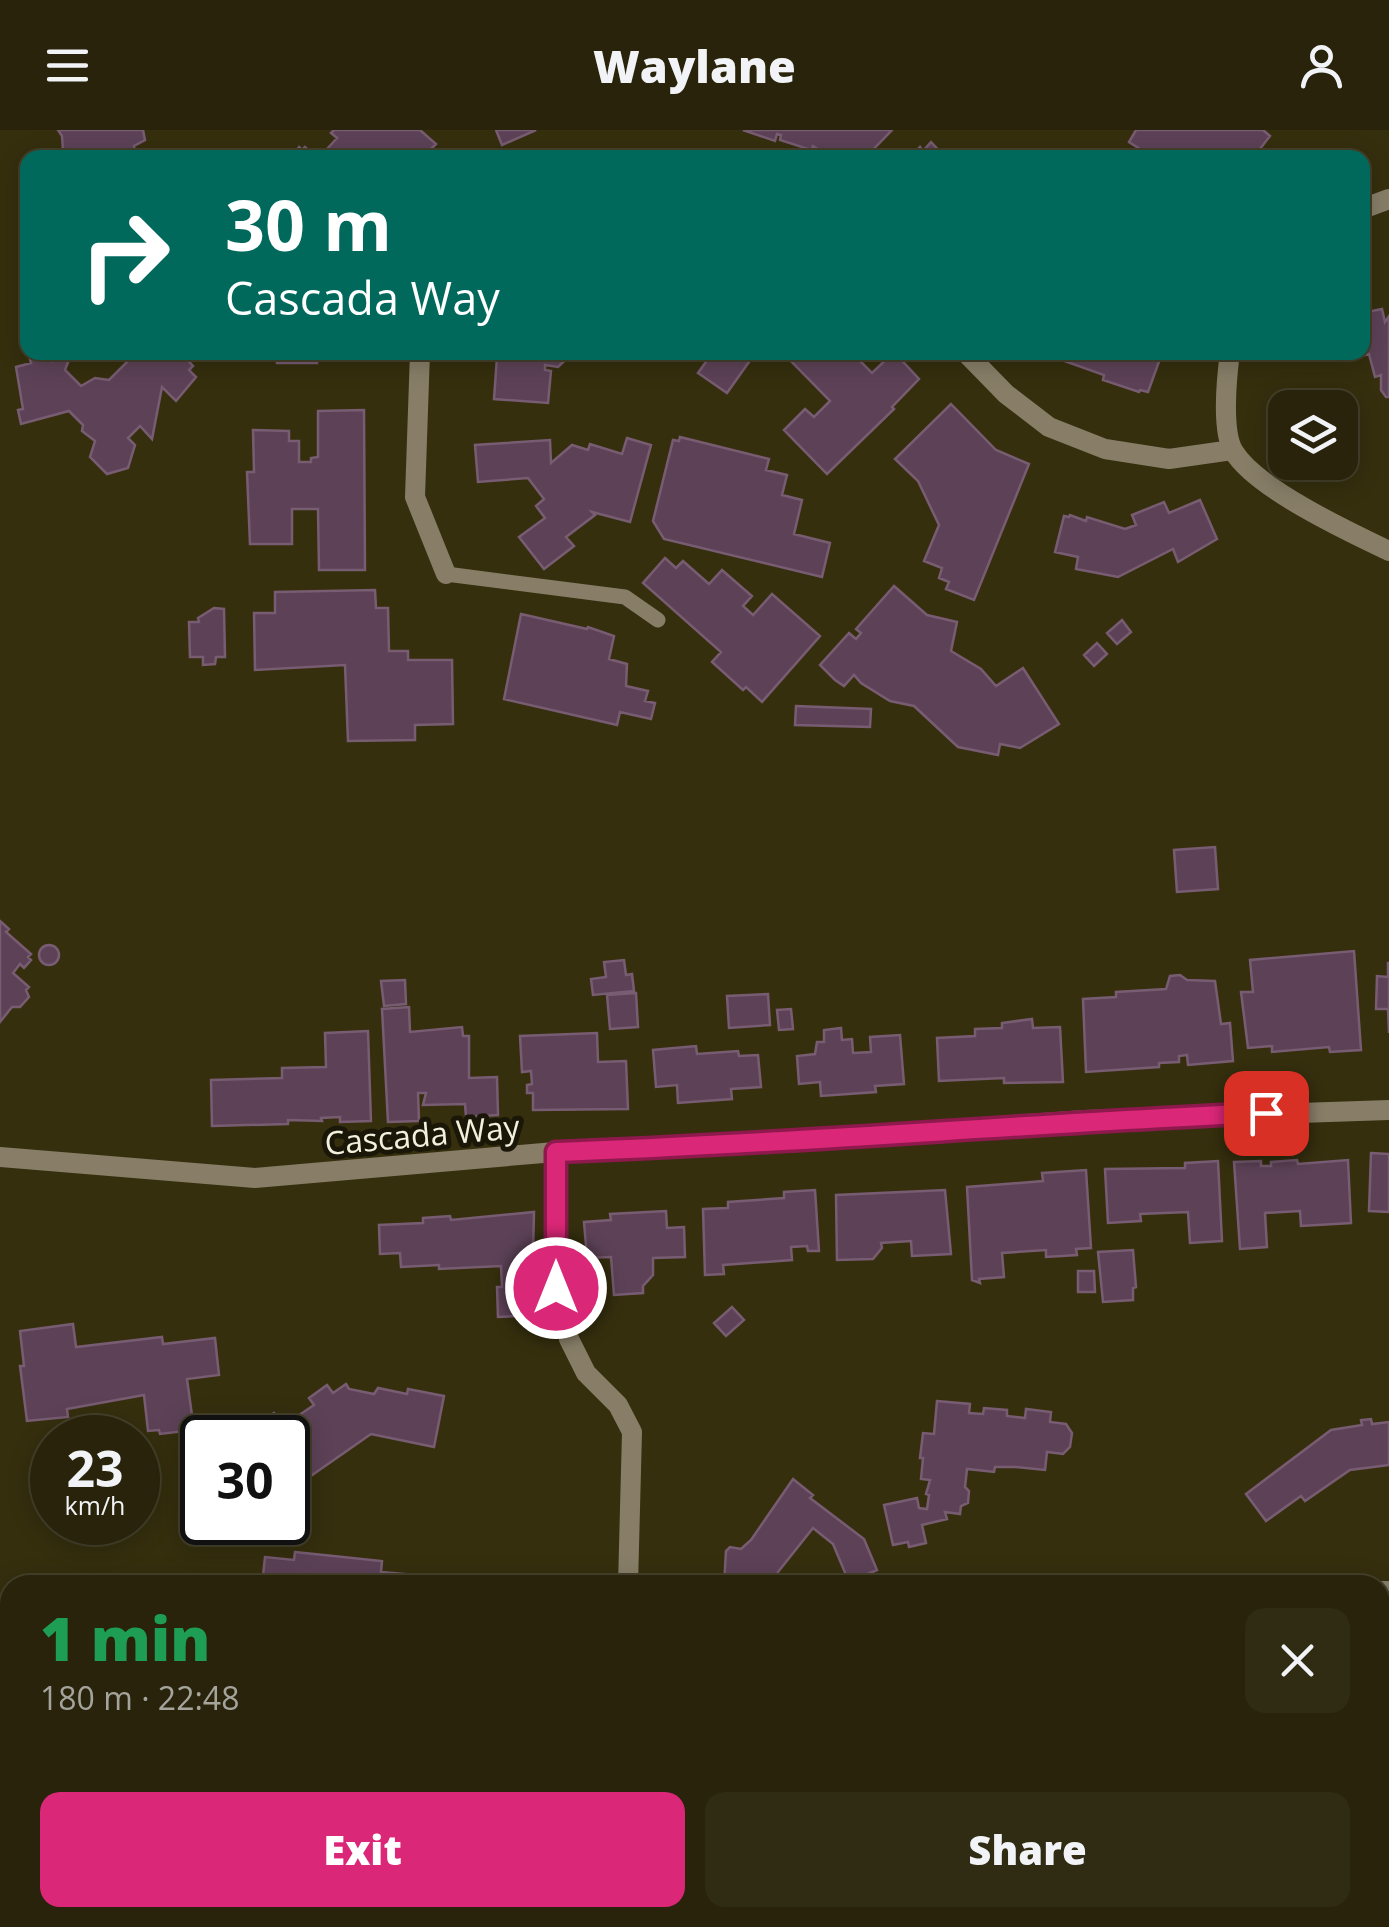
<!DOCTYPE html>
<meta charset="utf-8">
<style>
:root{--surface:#28230a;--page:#302b13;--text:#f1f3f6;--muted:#a5a49c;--line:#44402b;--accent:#db2777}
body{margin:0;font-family:"Open Sans",sans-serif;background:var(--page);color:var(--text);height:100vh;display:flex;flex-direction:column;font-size:38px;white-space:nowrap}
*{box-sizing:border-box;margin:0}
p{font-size:32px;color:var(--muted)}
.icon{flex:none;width:55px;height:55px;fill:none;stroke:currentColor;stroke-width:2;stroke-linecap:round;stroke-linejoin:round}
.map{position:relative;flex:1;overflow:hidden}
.details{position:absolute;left:0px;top:1445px;width:1390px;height:352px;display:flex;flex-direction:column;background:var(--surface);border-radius:30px 30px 0 0;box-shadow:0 5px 25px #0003,0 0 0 2px var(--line)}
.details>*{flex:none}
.top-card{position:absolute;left:20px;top:20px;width:1350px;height:210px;border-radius:20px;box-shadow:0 5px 25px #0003,0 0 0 2px var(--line);background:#00695c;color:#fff;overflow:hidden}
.fabs{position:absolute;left:1268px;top:260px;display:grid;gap:20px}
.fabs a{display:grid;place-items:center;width:90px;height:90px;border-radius:20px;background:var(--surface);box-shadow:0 5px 25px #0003,0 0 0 2px var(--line);font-size:50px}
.speed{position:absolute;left:30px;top:1285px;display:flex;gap:20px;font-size:50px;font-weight:700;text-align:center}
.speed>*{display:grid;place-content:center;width:130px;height:130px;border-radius:50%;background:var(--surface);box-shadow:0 5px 25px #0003,0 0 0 2px var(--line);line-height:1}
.speed small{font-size:25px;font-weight:400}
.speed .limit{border:5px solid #111;border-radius:15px;background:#fff;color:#111}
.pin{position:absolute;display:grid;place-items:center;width:85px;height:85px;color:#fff;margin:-42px;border-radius:20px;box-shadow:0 5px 15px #0006}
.me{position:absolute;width:110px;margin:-55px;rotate:0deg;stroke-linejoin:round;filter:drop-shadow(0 0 8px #0008)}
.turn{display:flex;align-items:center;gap:35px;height:210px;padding:0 40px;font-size:45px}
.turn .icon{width:130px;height:130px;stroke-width:2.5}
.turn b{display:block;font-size:70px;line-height:85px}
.round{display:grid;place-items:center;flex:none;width:105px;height:105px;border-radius:20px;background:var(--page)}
.headline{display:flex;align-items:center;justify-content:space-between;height:170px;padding:0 40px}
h1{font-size:60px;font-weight:800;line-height:75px;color:#1e9e55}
.primary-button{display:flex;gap:20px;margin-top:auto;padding:20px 40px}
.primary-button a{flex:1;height:115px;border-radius:20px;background:var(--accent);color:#fff;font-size:40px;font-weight:800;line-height:115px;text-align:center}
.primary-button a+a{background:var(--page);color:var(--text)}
header{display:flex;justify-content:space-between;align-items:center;height:130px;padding:0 40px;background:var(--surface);font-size:45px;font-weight:800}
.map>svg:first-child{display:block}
.building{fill:#5d4257;stroke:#785c72;stroke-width:2.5}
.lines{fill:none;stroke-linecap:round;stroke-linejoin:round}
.lane{stroke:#887e68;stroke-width:15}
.street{stroke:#887e68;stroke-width:20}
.route-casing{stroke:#8e194d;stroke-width:25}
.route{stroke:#db2777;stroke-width:18}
.labels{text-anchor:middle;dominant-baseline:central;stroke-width:10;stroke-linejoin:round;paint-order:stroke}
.street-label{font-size:32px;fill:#f3f0dd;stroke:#1a1709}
</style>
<header><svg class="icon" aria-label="menu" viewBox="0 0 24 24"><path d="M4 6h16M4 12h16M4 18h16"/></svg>Waylane<svg class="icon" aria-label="person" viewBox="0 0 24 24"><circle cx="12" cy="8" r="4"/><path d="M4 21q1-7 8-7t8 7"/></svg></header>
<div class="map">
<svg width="1389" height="1797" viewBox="0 0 1389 1797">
<rect width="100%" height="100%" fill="#352f0e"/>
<path class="building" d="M 58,0 L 143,0 L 145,10 L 134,16 L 136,28 L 60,28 L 63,21 L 62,6 Z
M 334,0 L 420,0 L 436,14 L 431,19 L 438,25 L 319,28 L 337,8 L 331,3 Z
M 496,0 L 536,0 L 502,15 Z
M 743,0 L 892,0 L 865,28 L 822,28 L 813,25 L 816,18 L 813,16 L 811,20 L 780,10 L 781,5 L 777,4 L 775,11 Z
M 1136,0 L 1263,0 L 1270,6 L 1253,28 L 1235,25 L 1154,28 L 1129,12 Z
M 931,12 L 946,28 L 909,28 L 920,17 L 923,21 Z
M 299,17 L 302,20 L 305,17 L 316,28 L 290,28 Z
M 1382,179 L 1385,192 L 1389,186 L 1389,267 L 1386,267 L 1381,260 L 1381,245 L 1375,247 L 1369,224 L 1349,229 L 1347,222 L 1362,222 L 1362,183 Z
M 28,222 L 50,222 L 52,230 L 56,222 L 72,222 L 65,240 L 81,256 L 95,248 L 109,250 L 137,222 L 165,222 L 168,225 L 180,222 L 193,236 L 189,240 L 196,247 L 176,271 L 162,257 L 152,309 L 140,296 L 128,308 L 135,315 L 128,338 L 107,344 L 90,327 L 95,311 L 82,301 L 83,295 L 69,281 L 21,294 L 18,280 L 23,279 L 16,237 L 31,233 Z
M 277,222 L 317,222 L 317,233 L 277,233 Z
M 490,222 L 574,222 L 558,237 L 545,235 L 545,240 L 551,241 L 548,273 L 494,269 L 497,227 L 490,226 Z
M 713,222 L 756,222 L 727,263 L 698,243 Z
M 867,222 L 859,230 L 872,243 L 894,222 L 919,249 L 892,277 L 894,279 L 827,344 L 784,300 L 805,279 L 814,287 L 830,271 L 783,223 Z
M 1058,222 L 1153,222 L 1161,226 L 1148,262 L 1140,260 L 1139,262 L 1103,250 L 1104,245 L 1056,228 Z
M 951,274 L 996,320 L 1029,334 L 974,470 L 946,459 L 949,452 L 939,448 L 942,438 L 924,431 L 939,395 L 918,351 L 895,329 Z
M 364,280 L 365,440 L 319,440 L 318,379 L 292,379 L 292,414 L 250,414 L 247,342 L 254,342 L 253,300 L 289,301 L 289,311 L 299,311 L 299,332 L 311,332 L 311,328 L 318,327 L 318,281 Z
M 680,307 L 769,329 L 766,340 L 787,345 L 782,365 L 802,370 L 794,404 L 830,413 L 822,447 L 664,409 L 653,391 L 673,310 L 679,311 Z
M 627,308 L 651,315 L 630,392 L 592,382 L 595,385 L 566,407 L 574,416 L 544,439 L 519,407 L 545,388 L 536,376 L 544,369 L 528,348 L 478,352 L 475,315 L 550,310 L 551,333 L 572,315 L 588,320 L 590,314 L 622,324 Z
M 1200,370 L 1217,409 L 1178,432 L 1173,419 L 1118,447 L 1076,439 L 1078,427 L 1055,422 L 1064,386 L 1069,387 L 1070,385 L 1086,391 L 1087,387 L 1125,399 L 1136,395 L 1132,385 L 1164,372 L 1169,383 Z
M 665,428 L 676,438 L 683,431 L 709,454 L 722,440 L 752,466 L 743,476 L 753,485 L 772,464 L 820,506 L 762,572 L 746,557 L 743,560 L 712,532 L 721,522 L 643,453 Z
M 894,456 L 927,485 L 957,492 L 951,521 L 981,539 L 996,556 L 1023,538 L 1059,594 L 1020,618 L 1000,614 L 998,625 L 958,617 L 914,576 L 890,571 L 861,553 L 854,545 L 844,556 L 835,550 L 820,535 L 849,503 L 856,509 L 861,503 L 856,499 Z
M 375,460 L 376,478 L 388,478 L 389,521 L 408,521 L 408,530 L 452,530 L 453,594 L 415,595 L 415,610 L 348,611 L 345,535 L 255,540 L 254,483 L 275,483 L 275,462 Z
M 214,478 L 224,479 L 225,527 L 216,527 L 215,534 L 203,535 L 203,527 L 190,527 L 189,492 L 199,492 L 198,488 Z
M 521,484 L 587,499 L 588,497 L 614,506 L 609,529 L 627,534 L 626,556 L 648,561 L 645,571 L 655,573 L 651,589 L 620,582 L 617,595 L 504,569 Z
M 1122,490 L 1131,502 L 1117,514 L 1107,503 Z
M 1097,513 L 1107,524 L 1094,536 L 1084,525 Z
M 796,576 L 871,579 L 870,597 L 795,595 Z
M 1215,717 L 1218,759 L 1177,762 L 1174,720 Z
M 0,791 L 9,799 L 6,802 L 31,824 L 28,827 L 31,830 L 24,838 L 20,834 L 13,843 L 29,857 L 26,860 L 29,867 L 20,877 L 12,877 L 0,892 Z
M39 825a10 10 0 1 1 20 0a10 10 0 1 1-20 0Z
M 1354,821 L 1361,920 L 1330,922 L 1329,917 L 1272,922 L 1272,916 L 1248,918 L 1241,862 L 1253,862 L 1250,830 Z
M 624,830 L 626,845 L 632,844 L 634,861 L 593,865 L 591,849 L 606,847 L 604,832 Z
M 1388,833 L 1389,833 L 1389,903 L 1388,879 L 1376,879 L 1377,846 L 1388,847 Z
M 1180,845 L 1187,850 L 1215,851 L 1221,894 L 1230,893 L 1233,931 L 1188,935 L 1187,925 L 1179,926 L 1179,932 L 1159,933 L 1159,937 L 1086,942 L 1083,869 L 1116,867 L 1116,862 L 1166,859 L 1170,846 Z
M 405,850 L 406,874 L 384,876 L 381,851 Z
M 636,863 L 638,897 L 610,899 L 607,865 Z
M 768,864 L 770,895 L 729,898 L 727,866 Z
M 409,877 L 410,902 L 462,897 L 463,906 L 469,906 L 469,948 L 497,947 L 498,985 L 466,987 L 465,974 L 423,975 L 426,963 L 418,963 L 419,991 L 388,992 L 382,879 Z
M 791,879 L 793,899 L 779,900 L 777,880 Z
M 1032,889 L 1033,898 L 1060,897 L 1063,952 L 1004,953 L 1004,948 L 939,951 L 937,908 L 975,906 L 975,899 L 1002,898 L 1002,893 Z
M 841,898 L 842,910 L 852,909 L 853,923 L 871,922 L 870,907 L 900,905 L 904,954 L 875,956 L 876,962 L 821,966 L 820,952 L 799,954 L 797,926 L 815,924 L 817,912 L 824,912 L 824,900 Z
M 368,901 L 371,991 L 340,992 L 340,987 L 321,988 L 322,991 L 288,990 L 288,994 L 212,996 L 211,950 L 282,948 L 282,938 L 326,937 L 325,903 Z
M 597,903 L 598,932 L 626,931 L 628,979 L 533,980 L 533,963 L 527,963 L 527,955 L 532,954 L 531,941 L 522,942 L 520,906 Z
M 696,916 L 697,924 L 738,921 L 739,926 L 758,925 L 761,957 L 731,959 L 732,969 L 678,973 L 677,955 L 656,957 L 653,920 Z
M 1371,1023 L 1389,1024 L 1389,1082 L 1369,1081 Z
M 1297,1030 L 1298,1034 L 1348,1030 L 1351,1093 L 1301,1096 L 1300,1081 L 1265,1083 L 1267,1117 L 1240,1119 L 1234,1032 L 1261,1031 L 1261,1036 L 1271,1036 L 1271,1032 Z
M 1218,1031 L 1222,1111 L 1190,1113 L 1188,1082 L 1140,1084 L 1141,1091 L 1108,1093 L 1105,1039 L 1185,1038 L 1185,1033 Z
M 1086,1040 L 1091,1118 L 1076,1119 L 1077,1125 L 1046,1127 L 1046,1120 L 1002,1123 L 1004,1147 L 979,1149 L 980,1153 L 972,1150 L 967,1057 L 1043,1051 L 1042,1043 Z
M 815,1060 L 819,1121 L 808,1121 L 807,1116 L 791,1117 L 792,1130 L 723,1135 L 724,1144 L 705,1145 L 703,1079 L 728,1078 L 728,1072 L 784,1068 L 784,1062 Z
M 945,1060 L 951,1124 L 912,1126 L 911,1111 L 881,1113 L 882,1118 L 873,1129 L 837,1130 L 836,1065 Z
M 666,1081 L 667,1098 L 684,1097 L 685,1127 L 653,1128 L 653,1145 L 643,1156 L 643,1163 L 614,1165 L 611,1127 L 587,1128 L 584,1092 L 611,1090 L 610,1084 Z
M 534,1082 L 533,1123 L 536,1133 L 540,1133 L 541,1156 L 536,1156 L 537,1185 L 498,1187 L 497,1157 L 502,1157 L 501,1136 L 439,1139 L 439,1135 L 401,1137 L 400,1123 L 380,1124 L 379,1095 L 423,1093 L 423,1088 L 450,1086 L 451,1090 Z
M 1133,1120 L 1136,1157 L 1133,1158 L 1133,1170 L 1103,1172 L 1098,1122 Z
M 1078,1141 L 1094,1141 L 1095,1162 L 1078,1162 Z
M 732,1177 L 744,1190 L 726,1206 L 714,1193 Z
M 73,1194 L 76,1217 L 162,1207 L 163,1214 L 215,1208 L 219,1245 L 187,1249 L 194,1300 L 160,1304 L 159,1300 L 148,1301 L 144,1265 L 67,1279 L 68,1287 L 27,1291 L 20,1236 L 24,1236 L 20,1201 Z
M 346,1254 L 349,1259 L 374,1264 L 378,1258 L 407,1264 L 408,1259 L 444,1266 L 434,1317 L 371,1304 L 295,1357 L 288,1347 L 288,1308 L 260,1308 L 254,1297 L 274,1283 L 283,1296 L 314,1275 L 309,1268 L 327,1255 L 333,1263 Z
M 937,1271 L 970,1274 L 969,1283 L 983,1284 L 984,1278 L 1007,1280 L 1007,1286 L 1025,1288 L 1026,1279 L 1051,1282 L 1050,1292 L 1066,1294 L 1072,1303 L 1070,1317 L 1063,1324 L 1047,1322 L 1045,1340 L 1015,1337 L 995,1337 L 994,1342 L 967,1339 L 965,1357 L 969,1361 L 968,1373 L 961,1376 L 960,1384 L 945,1382 L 947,1389 L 922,1395 L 926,1413 L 909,1417 L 908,1412 L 893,1415 L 884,1375 L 917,1368 L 919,1378 L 927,1379 L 929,1365 L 926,1364 L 930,1350 L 921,1349 L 923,1328 L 920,1328 L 923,1303 L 934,1304 Z
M 1371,1289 L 1372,1294 L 1389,1292 L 1389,1335 L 1350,1340 L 1305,1371 L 1301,1366 L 1266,1391 L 1246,1364 L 1331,1300 L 1362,1295 L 1361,1290 Z
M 793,1349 L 813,1365 L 810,1368 L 864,1409 L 877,1440 L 849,1452 L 833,1414 L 813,1398 L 778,1442 L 776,1455 L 724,1455 L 726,1421 L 730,1417 L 741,1419 L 751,1410 Z
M 295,1422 L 382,1431 L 381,1442 L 426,1446 L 425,1455 L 262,1455 L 265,1427 L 294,1430 Z
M 1389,1706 L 1389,1757 L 1380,1763 L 1380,1712 Z
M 285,1788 L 445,1788 L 456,1797 L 274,1797 Z
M 757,1788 L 877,1788 L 866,1797 L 747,1797 Z
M 1264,1788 L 1367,1788 L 1359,1797 L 1256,1797 Z"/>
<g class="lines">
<path class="lane" d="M 446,444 L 625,467 L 658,490
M 0,1762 L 10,1751"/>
<path class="street" d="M 1362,79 L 1389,69
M 420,222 L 415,367 L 446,444
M 965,222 L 1006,264 L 1049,297 L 1105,319 L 1169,329 L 1232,320
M 1230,222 C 1227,245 1221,302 1234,322 C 1257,359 1349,402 1389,421
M 555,1022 L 556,1157 L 569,1209 L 586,1243 L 618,1275 L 632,1302 L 628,1455
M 0,1027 L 255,1048 L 555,1022 L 695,1017 L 1085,990 L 1389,980
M 1380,1461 L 1389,1461
M 1021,1797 L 1026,1788"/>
</g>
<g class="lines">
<defs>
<path id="route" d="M 556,1158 L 556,1022 C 792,1014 1029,993 1266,983"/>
</defs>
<use href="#route" class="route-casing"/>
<use href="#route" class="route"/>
</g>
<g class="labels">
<g class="street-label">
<text transform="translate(422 1004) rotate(-5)">Cascada Way</text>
</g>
</g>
</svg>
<div class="fabs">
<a><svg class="icon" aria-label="layers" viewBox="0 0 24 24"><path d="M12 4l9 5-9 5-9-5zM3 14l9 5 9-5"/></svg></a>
</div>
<div class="speed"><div>23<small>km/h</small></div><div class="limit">30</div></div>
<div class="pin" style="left:1266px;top:983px;background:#d93025"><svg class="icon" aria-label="arrive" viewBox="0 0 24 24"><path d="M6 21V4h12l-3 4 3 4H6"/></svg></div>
<svg class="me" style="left:556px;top:1158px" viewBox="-20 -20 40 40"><circle r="17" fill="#db2777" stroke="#fff" stroke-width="3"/><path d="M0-11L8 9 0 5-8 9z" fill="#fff"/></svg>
<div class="top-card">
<div class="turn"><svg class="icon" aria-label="right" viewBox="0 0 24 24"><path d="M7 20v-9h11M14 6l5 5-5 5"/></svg><div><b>30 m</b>Cascada Way</div></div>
</div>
<section class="details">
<div class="headline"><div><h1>1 min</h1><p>180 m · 22:48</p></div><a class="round"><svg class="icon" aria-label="close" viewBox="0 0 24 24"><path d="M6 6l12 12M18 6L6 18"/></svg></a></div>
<div class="primary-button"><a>Exit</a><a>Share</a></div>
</section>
</div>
